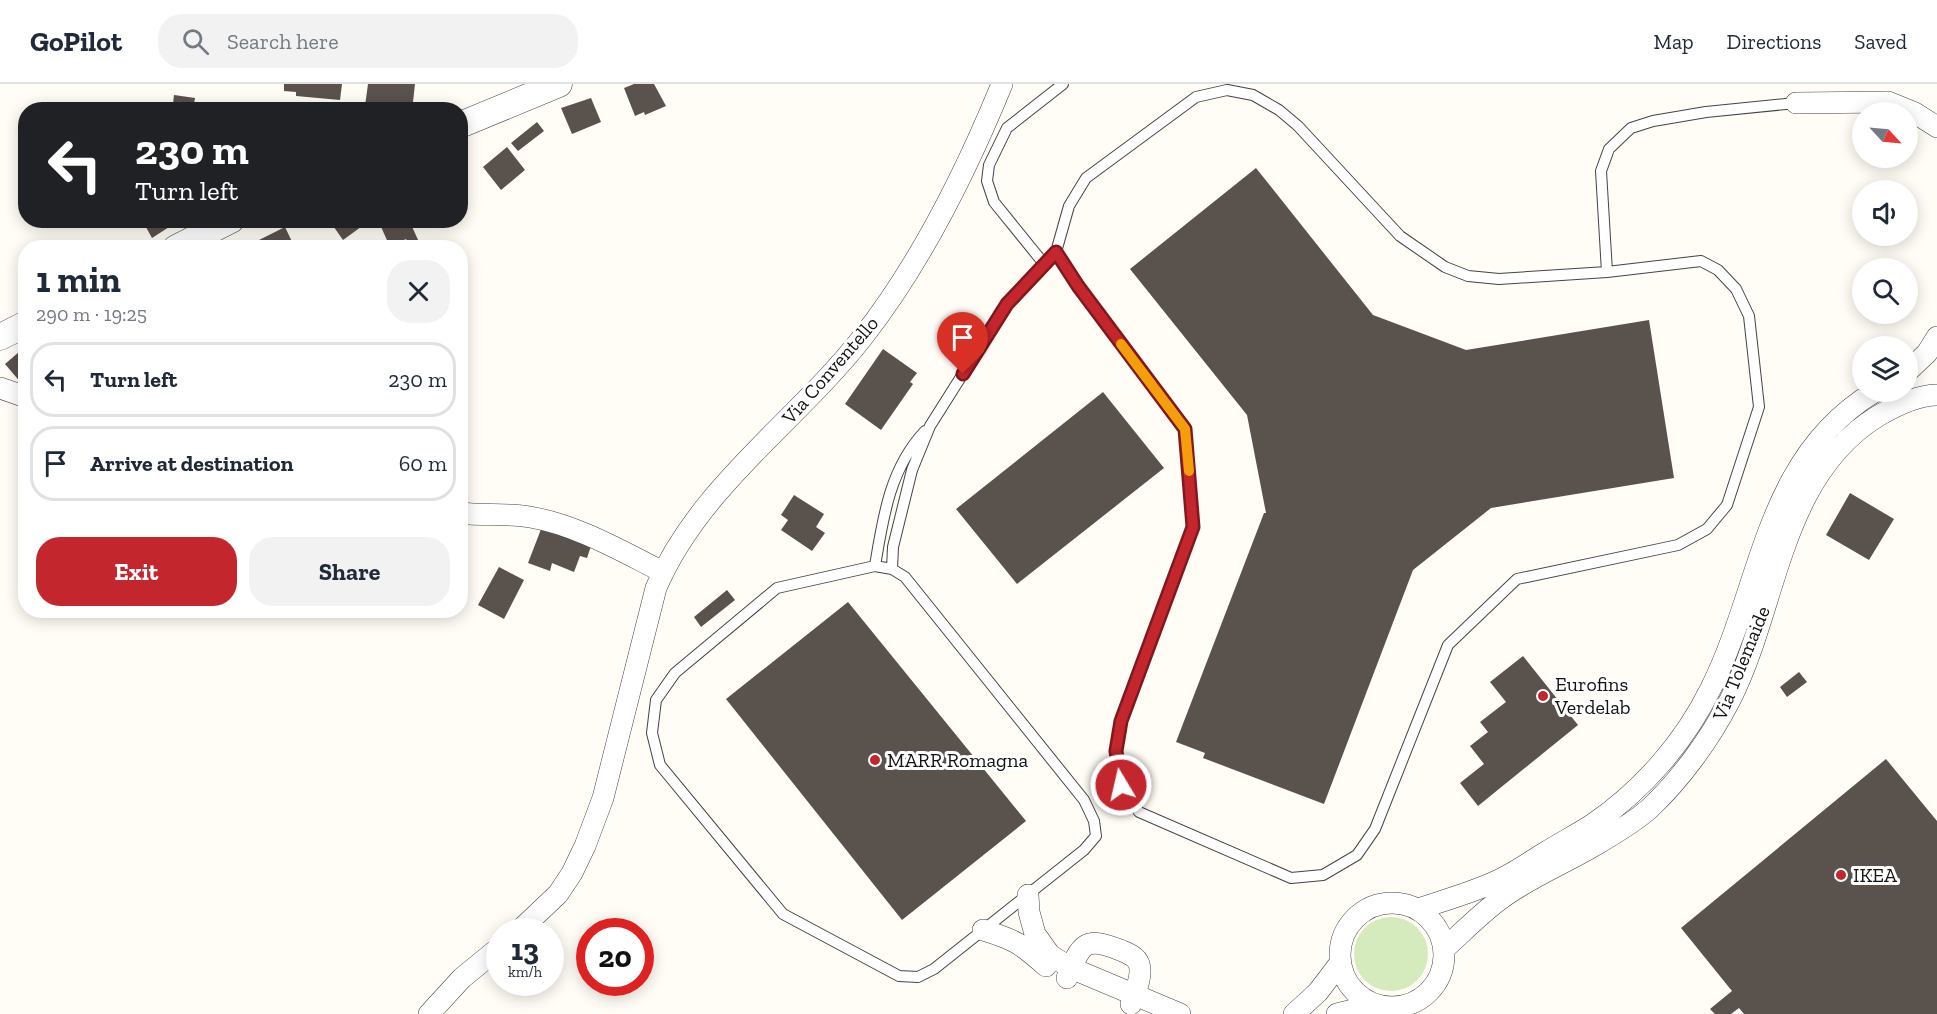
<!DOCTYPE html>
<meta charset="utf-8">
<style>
:root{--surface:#fff;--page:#f2f2f3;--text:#1f2937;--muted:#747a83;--line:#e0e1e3;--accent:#c4262e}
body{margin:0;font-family:"Zilla Slab",serif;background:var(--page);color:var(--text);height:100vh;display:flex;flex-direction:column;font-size:22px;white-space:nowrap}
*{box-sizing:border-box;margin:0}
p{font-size:20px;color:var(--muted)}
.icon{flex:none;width:33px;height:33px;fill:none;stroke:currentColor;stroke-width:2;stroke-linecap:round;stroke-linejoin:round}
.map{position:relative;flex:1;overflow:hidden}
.side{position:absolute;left:18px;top:156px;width:450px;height:378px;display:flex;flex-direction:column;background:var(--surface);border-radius:24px;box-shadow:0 3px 15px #0003}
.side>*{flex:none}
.hud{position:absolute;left:18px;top:18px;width:450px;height:126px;border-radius:24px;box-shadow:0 3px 15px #0003;background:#202124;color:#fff;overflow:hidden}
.needle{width:39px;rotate:116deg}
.fabs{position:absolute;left:1852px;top:18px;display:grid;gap:12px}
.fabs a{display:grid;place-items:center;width:66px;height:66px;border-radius:50%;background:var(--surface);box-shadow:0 3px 15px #0003;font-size:30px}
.speed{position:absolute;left:486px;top:834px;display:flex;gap:12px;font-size:30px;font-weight:700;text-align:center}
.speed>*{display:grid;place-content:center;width:78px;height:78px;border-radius:50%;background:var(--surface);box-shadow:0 3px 15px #0003;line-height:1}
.speed small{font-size:15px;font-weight:400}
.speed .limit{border:9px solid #d22;background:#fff;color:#111}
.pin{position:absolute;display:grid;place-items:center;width:51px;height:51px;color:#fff;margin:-62px -26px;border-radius:50% 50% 50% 0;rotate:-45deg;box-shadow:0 0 6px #0007}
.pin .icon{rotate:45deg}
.me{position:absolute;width:66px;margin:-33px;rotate:351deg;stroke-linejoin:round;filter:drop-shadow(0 0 4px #0008)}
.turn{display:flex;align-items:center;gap:21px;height:126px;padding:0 18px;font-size:27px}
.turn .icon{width:78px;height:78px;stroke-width:2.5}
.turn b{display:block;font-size:42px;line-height:51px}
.round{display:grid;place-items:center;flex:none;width:63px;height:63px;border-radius:24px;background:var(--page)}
.head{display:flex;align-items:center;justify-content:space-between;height:102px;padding:0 18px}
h1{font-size:36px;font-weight:700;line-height:45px}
.primary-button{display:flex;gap:12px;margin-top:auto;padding:12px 18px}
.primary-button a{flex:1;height:69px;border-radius:24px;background:var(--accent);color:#fff;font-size:24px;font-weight:700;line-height:69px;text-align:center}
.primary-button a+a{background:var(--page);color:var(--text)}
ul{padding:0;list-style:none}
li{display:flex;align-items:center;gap:18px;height:75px;margin:0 12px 9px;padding:0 6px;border:3px solid var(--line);border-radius:24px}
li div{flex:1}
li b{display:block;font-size:22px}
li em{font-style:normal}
header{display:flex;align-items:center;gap:36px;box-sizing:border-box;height:84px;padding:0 30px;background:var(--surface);border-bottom:2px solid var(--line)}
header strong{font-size:28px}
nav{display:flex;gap:33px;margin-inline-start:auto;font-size:21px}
.search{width:420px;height:54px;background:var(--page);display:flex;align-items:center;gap:15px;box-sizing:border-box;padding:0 21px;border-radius:24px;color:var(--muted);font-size:22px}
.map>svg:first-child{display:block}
.green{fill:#d5ebbd}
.building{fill:#5a524d}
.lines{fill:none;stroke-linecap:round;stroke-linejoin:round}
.service-casing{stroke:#444;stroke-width:12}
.minor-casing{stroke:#444;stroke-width:22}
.tertiary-casing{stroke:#444;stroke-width:27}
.service{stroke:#fff;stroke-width:10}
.minor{stroke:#fff;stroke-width:21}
.tertiary{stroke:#fff;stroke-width:26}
.route-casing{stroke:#7f191e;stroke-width:15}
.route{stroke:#c4262e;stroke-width:10}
.slow{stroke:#f59e0b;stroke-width:10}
.poi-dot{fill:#c4262e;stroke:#fff;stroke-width:2}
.labels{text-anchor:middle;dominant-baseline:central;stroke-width:6;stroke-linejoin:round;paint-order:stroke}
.street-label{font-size:20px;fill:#111;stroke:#fff}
.poi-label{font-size:20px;fill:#111;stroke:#fff;text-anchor:start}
</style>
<header>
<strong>GoPilot</strong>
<div class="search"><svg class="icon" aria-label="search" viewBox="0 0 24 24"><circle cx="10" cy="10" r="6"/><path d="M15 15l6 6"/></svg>Search here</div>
<nav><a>Map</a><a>Directions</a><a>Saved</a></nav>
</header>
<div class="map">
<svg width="1937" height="930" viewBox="0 0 1937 930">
<rect width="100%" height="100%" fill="#fffdf5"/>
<path class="green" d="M1354 870a37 37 0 1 1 74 0a37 37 0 1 1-74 0Z"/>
<path class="building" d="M 284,0 L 342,0 L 340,16 L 296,12 L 296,8 L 284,7 Z
M 368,0 L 415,0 L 413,18 L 409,18 L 408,26 L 365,22 Z
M 634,0 L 654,0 L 666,22 L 645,31 L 644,28 L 635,32 L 624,4 Z
M 174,11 L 195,14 L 193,26 L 155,26 L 156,18 L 173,20 Z
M 591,14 L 601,38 L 572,50 L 561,24 Z
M 537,38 L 544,47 L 518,67 L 511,59 Z
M 507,63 L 525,86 L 501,106 L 483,83 Z
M 1256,84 L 1373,231 L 1466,266 L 1649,236 L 1674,394 L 1491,424 L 1413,486 L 1324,720 L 1203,674 L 1205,669 L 1176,658 L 1264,429 L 1266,429 L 1247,331 L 1130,185 Z
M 74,136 L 120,136 L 107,142 L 105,139 L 96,144 L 95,140 L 88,143 L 85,137 L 76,141 Z
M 142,136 L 180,136 L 152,154 Z
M 329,136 L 362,136 L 365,140 L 343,156 Z
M 378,136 L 409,136 L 419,158 L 410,163 L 406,155 L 390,163 Z
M 285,143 L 295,164 L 260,164 L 257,157 Z
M 80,156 L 83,162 L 90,159 L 93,164 L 65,164 Z
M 26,262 L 26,296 L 22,300 L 5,280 Z
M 883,265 L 917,289 L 910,298 L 913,300 L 881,346 L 845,320 Z
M 1103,308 L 1164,384 L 1017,500 L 956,425 Z
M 1850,409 L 1894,435 L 1869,476 L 1826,451 Z
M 794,411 L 824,430 L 816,443 L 825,449 L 812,467 L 781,446 L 788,436 L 781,431 Z
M 543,440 L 592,459 L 587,474 L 580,472 L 574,488 L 552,479 L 550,487 L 528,479 Z
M 499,483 L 524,496 L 504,535 L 478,521 Z
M 727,506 L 735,516 L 701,543 L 694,533 Z
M 848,518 L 1026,737 L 902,836 L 726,615 Z
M 1523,572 L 1578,641 L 1478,722 L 1460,699 L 1484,680 L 1470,662 L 1488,648 L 1480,638 L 1506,618 L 1490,598 Z
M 1799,588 L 1807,598 L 1787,613 L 1780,603 Z
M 1886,675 L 1937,737 L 1937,930 L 1744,930 L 1739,924 L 1731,930 L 1715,930 L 1710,925 L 1732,907 L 1681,844 Z"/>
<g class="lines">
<defs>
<path id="service" d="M 1227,6 L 1253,11 L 1279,26 L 1298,42 L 1400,152 L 1445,183 L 1468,192 L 1499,195 L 1607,188 L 1701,177 L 1718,186 L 1736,205 L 1749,232 L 1759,323 L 1727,421 L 1707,445 L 1678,461 L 1517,495 L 1448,561 L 1375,745 L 1357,771 L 1323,791 L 1291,794 L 1139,728 L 1121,701 L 1116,667 L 1121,637 L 1193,443 L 1185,345 L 1078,202 L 1056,168 L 1069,122 L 1086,94 L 1196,13 Z
M 1045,181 L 994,118 L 987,97 L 989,81 L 1007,44 L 1063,0
M 1607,188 L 1601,87 L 1609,65 L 1631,44 L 1653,37 L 1706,28 L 1796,19
M 875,482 L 892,485 L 905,493 L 1084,716 L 1094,737 L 1096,752 L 1084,766 L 934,885 L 918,893 L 899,892 L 783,830 L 660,681 L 652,649 L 656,616 L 675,589 L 777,504 Z
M 875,482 C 883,433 890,384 925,347
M 892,485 L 893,463 L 912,386 L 930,342 L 1007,220 L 1056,168"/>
<path id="minor" d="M 1796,19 L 1888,18 L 1915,29 L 1937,43
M 1908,287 L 1927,269 L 1937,253
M 0,304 L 26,313
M 460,429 C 483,432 507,429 530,433 C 577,441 621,467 663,488
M 1028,811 L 1029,828 L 1035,850 L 1050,871 L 1071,884 L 1180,930
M1340 871a52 52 0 1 1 104 0a52 52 0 1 1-104 0Z
M 1418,825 C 1445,816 1474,808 1499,796 C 1516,788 1531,777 1546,768 C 1562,758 1578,750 1593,740 C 1643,706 1685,657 1711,604 C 1763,500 1764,375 1874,308
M 983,846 C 1016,856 1021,860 1046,882
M 518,848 L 558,810 L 572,789 L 585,762 L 603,714 L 656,504 C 699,403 796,338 862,254 C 921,179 966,88 1002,0
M 1444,865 C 1463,848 1481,829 1502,814 C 1529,794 1563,780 1592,763 C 1611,752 1633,739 1649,725 C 1681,695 1710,655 1730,616 C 1778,522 1779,393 1878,332 C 1895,322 1917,311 1937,311
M 1067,894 C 1081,859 1085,852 1120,866 C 1127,869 1136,872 1139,880 C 1143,892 1135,909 1131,920
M 429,930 L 462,894 L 500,863
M 1294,930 L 1318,908 L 1340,879
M 1337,930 L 1357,925 L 1381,923"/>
<path id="tertiary" d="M 460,41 L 559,0
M 176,164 L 231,136
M 0,253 L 26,240"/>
</defs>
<use href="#service" class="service-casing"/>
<use href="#minor" class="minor-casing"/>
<use href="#tertiary" class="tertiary-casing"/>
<use href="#service" class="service"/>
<use href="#minor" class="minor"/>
<use href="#tertiary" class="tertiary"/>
</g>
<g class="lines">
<defs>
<path id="route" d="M 963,290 L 1007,220 L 1056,168 L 1078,202 L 1185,345 L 1193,443 L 1121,637 L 1116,667 L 1121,701"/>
</defs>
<use href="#route" class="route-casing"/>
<use href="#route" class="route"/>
<path class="slow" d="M 1121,260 L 1185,345 L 1189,387"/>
</g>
<g class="poi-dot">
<circle cx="1543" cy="612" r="6"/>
<circle cx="875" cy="676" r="6"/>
<circle cx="1841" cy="791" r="6"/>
</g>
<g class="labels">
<g class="street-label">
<text transform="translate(830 286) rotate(-49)">Via Conventello</text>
<text transform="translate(1741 579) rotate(-68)">Via Tolemaide</text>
</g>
<g class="poi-label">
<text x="1555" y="600">Eurofins<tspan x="1555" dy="23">Verdelab</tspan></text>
<text x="887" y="676">MARR Romagna</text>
<text x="1853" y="791">IKEA</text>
</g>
</g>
</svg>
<div class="fabs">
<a><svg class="needle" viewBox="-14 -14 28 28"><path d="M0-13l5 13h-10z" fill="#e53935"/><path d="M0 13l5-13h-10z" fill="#747a83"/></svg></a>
<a><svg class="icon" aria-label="sound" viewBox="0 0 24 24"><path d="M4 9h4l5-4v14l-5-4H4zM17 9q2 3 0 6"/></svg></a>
<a><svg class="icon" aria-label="search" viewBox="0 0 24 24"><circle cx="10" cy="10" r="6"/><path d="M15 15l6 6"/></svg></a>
<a><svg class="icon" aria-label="layers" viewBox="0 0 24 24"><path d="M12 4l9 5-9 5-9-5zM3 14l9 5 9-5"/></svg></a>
</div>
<div class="speed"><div>13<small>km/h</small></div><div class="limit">20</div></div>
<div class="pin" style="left:963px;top:290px;background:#d93025"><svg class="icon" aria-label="arrive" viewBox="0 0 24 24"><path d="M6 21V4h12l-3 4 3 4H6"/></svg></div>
<svg class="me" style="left:1121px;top:701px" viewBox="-20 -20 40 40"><circle r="17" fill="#c4262e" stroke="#fff" stroke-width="3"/><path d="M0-11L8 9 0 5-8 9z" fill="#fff"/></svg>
<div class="hud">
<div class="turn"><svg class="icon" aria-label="left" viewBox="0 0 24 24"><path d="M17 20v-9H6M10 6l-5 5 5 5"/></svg><div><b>230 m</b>Turn left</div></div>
</div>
<section class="side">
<div class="head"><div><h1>1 min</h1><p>290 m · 19:25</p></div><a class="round"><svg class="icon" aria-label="close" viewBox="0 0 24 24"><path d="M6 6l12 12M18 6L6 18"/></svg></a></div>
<ul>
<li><svg class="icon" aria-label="left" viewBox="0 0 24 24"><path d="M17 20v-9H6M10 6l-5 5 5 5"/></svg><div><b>Turn left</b></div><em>230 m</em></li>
<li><svg class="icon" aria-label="arrive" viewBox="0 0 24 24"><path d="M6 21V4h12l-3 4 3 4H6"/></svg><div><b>Arrive at destination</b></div><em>60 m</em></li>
</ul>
<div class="primary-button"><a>Exit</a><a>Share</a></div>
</section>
</div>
